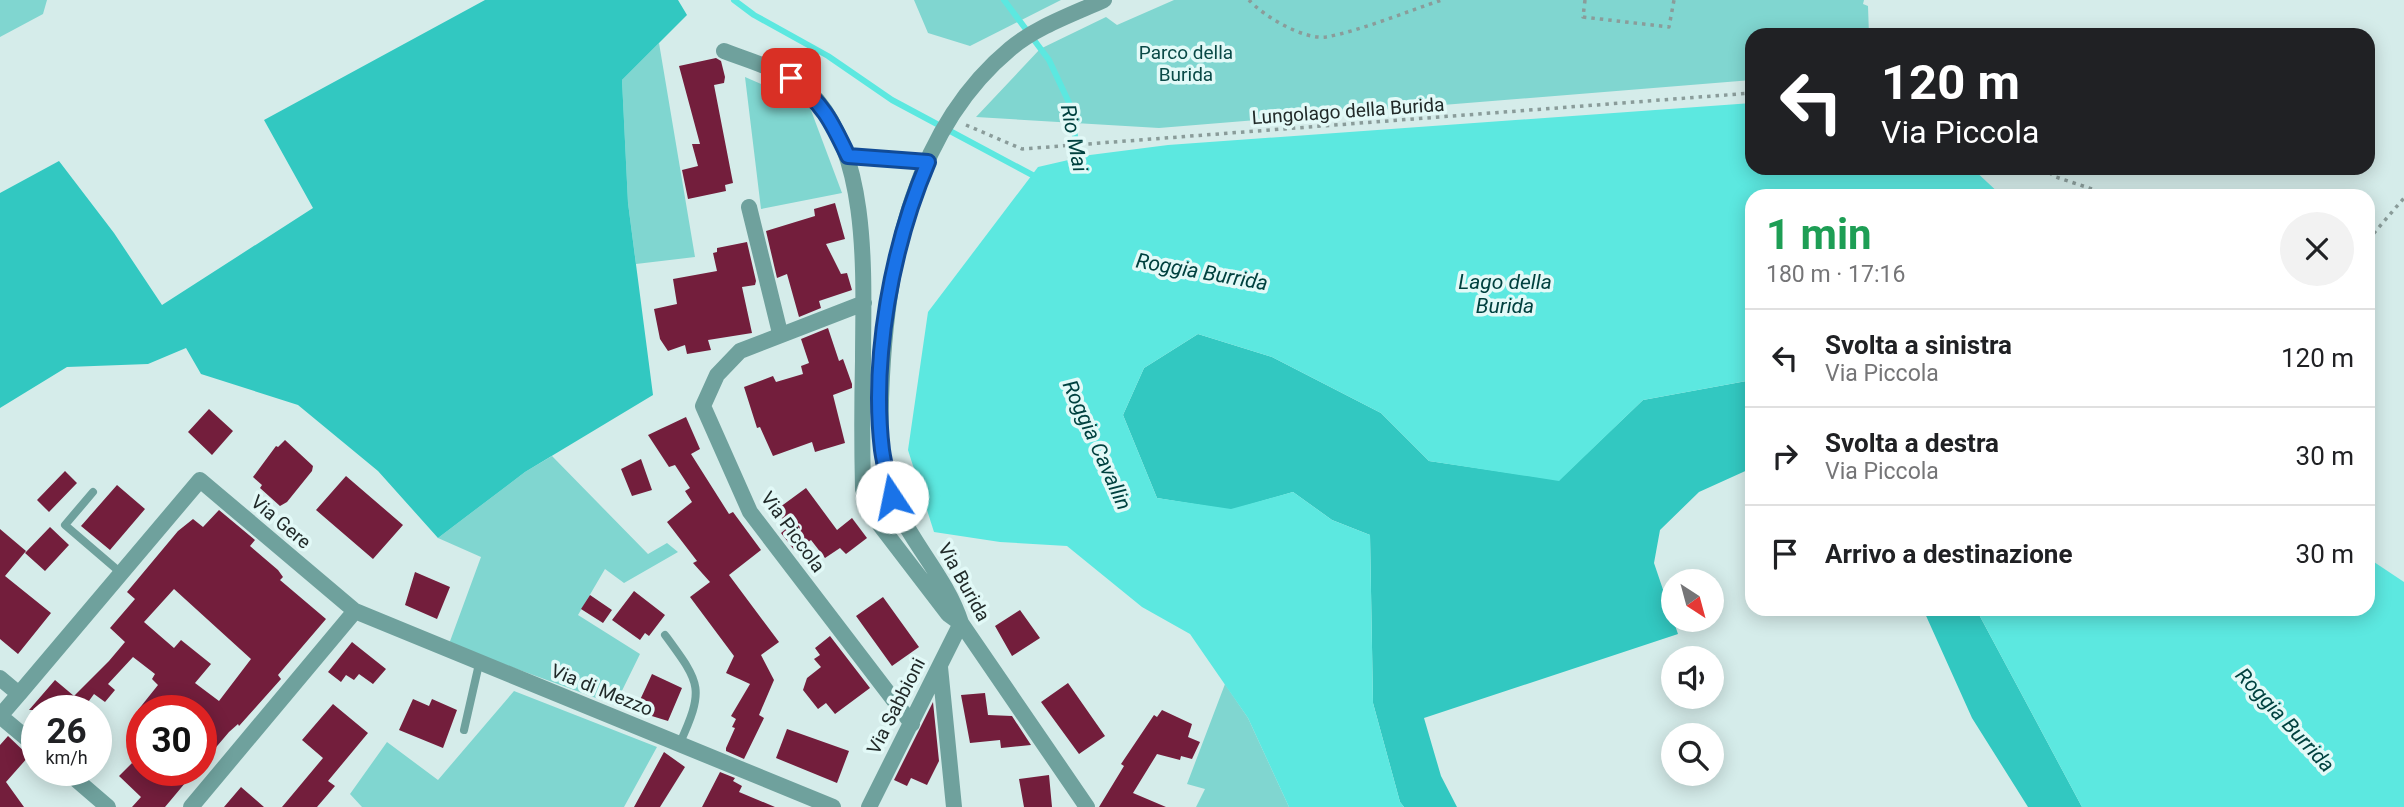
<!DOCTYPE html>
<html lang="it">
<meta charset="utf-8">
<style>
:root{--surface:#fff;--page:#f2f2f2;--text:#202124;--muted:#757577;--line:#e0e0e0}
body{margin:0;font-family:Roboto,sans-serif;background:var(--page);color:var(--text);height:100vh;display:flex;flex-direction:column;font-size:26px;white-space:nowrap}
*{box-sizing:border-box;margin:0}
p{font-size:23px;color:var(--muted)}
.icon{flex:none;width:38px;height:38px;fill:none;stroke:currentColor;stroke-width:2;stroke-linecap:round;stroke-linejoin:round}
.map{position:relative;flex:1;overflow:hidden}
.panel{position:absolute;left:1745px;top:189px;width:630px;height:427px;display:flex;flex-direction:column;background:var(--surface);border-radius:21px;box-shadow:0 4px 18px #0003}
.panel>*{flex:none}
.banner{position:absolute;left:1745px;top:28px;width:630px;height:147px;border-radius:21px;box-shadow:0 4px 18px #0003;background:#202124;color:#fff;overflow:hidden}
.needle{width:46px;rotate:144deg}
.fabs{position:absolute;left:1661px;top:569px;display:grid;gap:14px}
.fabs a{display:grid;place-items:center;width:63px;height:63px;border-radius:50%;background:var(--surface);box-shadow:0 4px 18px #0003;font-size:35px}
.speed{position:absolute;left:21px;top:695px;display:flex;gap:14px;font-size:35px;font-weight:700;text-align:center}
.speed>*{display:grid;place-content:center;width:91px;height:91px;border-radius:50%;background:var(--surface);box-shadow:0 4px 18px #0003;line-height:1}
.speed small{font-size:18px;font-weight:400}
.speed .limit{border:10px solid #d22;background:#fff;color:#111}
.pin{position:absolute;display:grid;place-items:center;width:60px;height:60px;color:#fff;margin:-30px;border-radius:14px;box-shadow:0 4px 10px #0006}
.me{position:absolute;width:77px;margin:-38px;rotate:349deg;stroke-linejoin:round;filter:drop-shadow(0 0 5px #0008)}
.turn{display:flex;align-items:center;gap:24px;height:147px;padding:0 21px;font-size:32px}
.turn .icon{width:91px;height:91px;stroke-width:2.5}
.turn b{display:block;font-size:49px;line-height:60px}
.round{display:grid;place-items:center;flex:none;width:74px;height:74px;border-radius:37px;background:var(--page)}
.overview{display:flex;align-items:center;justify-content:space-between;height:119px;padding:0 21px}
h1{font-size:42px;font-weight:700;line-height:52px;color:#1e9e55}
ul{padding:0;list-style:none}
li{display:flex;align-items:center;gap:21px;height:98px;padding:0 21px;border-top:2px solid var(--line)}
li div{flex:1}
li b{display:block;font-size:26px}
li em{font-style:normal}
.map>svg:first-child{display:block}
.green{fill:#80d6d0}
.forest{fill:#32c8c1}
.water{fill:#5ce8e0}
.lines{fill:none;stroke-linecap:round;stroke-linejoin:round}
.stream{stroke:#5ce8e0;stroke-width:6}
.building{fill:#731e3c;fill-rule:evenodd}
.path{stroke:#8a9c9a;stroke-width:3.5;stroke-dasharray:3.5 5;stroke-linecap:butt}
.lane{stroke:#6fa19d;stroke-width:8}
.street{stroke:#6fa19d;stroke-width:16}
.route-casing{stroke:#114b97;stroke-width:18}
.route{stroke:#1a73e8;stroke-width:12}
.labels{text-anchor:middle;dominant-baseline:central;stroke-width:7;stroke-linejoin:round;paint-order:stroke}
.park-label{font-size:19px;fill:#0a4a47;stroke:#e2f9f7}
.street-label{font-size:19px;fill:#212a29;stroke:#e2f9f7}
.water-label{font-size:21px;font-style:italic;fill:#00413f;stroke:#e2f9f7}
</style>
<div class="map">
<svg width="2404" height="807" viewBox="0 0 2404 807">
<rect width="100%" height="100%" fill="#d5ecea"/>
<path class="green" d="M 0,0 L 47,0 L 43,14 L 0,37 Z
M 914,0 L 1061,0 L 970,46 L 928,33 Z
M 1174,0 L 1864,0 L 1863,4 L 1868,6 L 1869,35 L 1752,35 L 1752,80 L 1159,128 L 976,117 L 1040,49 L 1106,17 L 1117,25 Z
M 659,43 L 695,257 L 636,264 L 628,203 L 622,80 Z
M 745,77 L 809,105 L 842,193 L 761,209 Z
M 552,456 L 648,554 L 667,543 L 678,552 L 624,583 L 605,569 L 578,615 L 640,654 L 615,705 L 449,644 L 481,557 L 438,538 L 525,472 Z
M 1225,684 L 1248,718 L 1289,807 L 1196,807 L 1205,789 L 1187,784 Z
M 514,691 L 657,747 L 624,807 L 362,807 L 350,794 L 387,742 L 438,780 Z"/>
<path class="forest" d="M 485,0 L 678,0 L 687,15 L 622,80 L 628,203 L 653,395 L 525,472 L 438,538 L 378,471 L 298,405 L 201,374 L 186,348 L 148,364 L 67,367 L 0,408 L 0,193 L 59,161 L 114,233 L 162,305 L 313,208 L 264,120 Z
M 1198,334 L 1272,357 L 1381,413 L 1429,461 L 1559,480 L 1643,400 L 1752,380 L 1752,468 L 1699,492 L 1660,530 L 1654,563 L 1678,634 L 1424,718 L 1441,776 L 1457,807 L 1404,807 L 1400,802 L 1373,703 L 1370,535 L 1332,520 L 1293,492 L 1231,510 L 1157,498 L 1123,415 L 1144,368 Z
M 1923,609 L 1976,609 L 2082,807 L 2028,807 L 1972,718 Z"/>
<path class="water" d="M 1752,103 L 1752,168 L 1972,168 L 2002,196 L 1752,196 L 1752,380 L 1643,400 L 1559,481 L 1429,461 L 1381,413 L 1272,357 L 1198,334 L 1144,368 L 1123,415 L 1157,498 L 1231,509 L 1293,492 L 1332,520 L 1370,535 L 1373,703 L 1400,802 L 1404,807 L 1289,807 L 1248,718 L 1190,634 L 1142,607 L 1067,546 L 1000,542 L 934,532 L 908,450 L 928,312 L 1038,167 L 1090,155 L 1168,145 Z
M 2368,558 L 2404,582 L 2404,807 L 2082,807 L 1976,609 L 2368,609 Z"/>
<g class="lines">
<path class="stream" d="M 734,0 L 754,15 L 828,56 L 892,100 L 1038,178
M 1004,0 L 1049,60 L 1071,107 L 1079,166"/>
</g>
<path class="building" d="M 716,58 L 721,61 L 725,77 L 724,83 L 714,85 L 733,183 L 725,185 L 726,191 L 688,199 L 682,170 L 698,166 L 692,144 L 700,144 L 679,66 Z
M 835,203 L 845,239 L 826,244 L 841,274 L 847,273 L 852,290 L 819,301 L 821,308 L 799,317 L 787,274 L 777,278 L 766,231 L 815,216 L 814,209 Z
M 747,242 L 756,281 L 755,285 L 742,287 L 752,333 L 708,340 L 711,350 L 687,354 L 685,345 L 668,351 L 660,339 L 654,309 L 677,304 L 673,279 L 717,271 L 713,253 L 717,252 L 717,248 Z
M 828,328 L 839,361 L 843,359 L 852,384 L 852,388 L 833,395 L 845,443 L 815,452 L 812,442 L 773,456 L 760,427 L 757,428 L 744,387 L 773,376 L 776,382 L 803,374 L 801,366 L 809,363 L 801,339 Z
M 209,409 L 233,431 L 212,455 L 188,432 Z
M 686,417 L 700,449 L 691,454 L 729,514 L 733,512 L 761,550 L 729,575 L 779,642 L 761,655 L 774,680 L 759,715 L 764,718 L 744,759 L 726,751 L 726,748 L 735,728 L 732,727 L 736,719 L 731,716 L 750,684 L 726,673 L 734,656 L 690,597 L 710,582 L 693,563 L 697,561 L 667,522 L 692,502 L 685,491 L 690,488 L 675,465 L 669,467 L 648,435 Z
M 285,440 L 313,466 L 312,471 L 287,502 L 280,506 L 260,488 L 262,485 L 253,477 L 276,446 L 278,447 Z
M 641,459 L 652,490 L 632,496 L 621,469 Z
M 65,471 L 77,483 L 49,512 L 37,500 Z
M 346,476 L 403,525 L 373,559 L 316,510 Z
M 117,485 L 145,509 L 110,550 L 81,526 Z
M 806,488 L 837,530 L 852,518 L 867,538 L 846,554 L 840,548 L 825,558 L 811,540 L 795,551 L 781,533 L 788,527 L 776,510 Z
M 219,510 L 255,540 L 250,546 L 278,570 L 283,577 L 280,580 L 326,619 L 278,675 L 281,679 L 239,726 L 238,724 L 229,732 L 201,765 L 201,710 L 138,710 L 158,685 L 152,679 L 155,674 L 133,657 L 108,684 L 115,690 L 105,702 L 94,694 L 86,705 L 92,710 L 29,710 L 55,680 L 74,696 L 109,661 L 125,642 L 110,628 L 135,599 L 127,592 L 178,531 L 193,519 L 203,527 ZM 174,589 L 251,659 L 219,701 L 195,683 L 211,664 L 181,640 L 174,648 L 144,622 Z
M 50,527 L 69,545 L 45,571 L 25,553 Z
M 0,529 L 26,551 L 5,576 L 51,613 L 18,654 L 0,639 Z
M 415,572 L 450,587 L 437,619 L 405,605 Z
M 634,591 L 665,615 L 649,636 L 645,633 L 640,640 L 612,620 Z
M 590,595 L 612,610 L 603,623 L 581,609 Z
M 883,597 L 919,647 L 892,666 L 856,616 Z
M 1020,610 L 1040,638 L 1012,656 L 995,626 Z
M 830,636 L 870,688 L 835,714 L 826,703 L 818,709 L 803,690 L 807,678 L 821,667 L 814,659 L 820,655 L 815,648 Z
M 352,642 L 386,669 L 373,684 L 359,674 L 354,680 L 346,675 L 341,682 L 328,672 Z
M 652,674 L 682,688 L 668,721 L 642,713 L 646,703 L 640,700 Z
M 1068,683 L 1105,736 L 1079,754 L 1041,702 Z
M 985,693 L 988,715 L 1012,716 L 1031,745 L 1001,748 L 1000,740 L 970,743 L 961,695 Z
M 413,699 L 429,706 L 432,699 L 457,710 L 443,748 L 399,730 Z
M 933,702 L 939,761 L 927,785 L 911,778 L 907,786 L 894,780 Z
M 333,704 L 368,733 L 328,781 L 335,786 L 317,807 L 282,807 L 323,758 L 302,740 Z
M 1162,710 L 1192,724 L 1188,737 L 1200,742 L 1192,759 L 1181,756 L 1180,760 L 1157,754 L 1133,793 L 1166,807 L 1099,807 L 1124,766 L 1121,764 L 1154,715 L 1157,717 Z
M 787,729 L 849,751 L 837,783 L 776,758 Z
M 8,736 L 29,756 L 6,782 L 24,807 L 0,807 L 0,745 Z
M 664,752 L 685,767 L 660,807 L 634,807 Z
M 132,763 L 152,781 L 161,770 L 196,770 L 165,807 L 132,807 L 141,797 L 119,776 Z
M 720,772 L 735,778 L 733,781 L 742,786 L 739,792 L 775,807 L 702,807 Z
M 1049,775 L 1052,807 L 1024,807 L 1019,779 Z
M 241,787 L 264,807 L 224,807 Z"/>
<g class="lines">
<path class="path" d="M 1249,0 C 1263,16 1304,40 1326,37 C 1360,31 1408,11 1442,0
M 1585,0 L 1583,17 L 1669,27 L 1674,0
M 966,125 L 1022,149 L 1752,93
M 2042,168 L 2056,177 L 2113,196
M 2368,240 L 2404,198"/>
<path class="lane" d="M 93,492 L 65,525 L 121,573
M 665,635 C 701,684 705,688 679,745
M 464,730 L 479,664"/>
<path class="street" d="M 724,51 C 755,63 795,73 817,100 C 871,165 863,282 863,361 C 862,404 862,446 863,489 L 876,520 L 948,614 L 959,622
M 848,156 L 928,162
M 749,207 L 780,333
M 864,303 L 740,351 L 717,375 L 703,406 L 750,512 L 912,724
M 355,611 L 833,807
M 940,667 L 954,807
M 0,678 L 19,694 L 0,716 L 37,747
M 19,694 L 200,480 L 355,611 L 191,807
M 65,770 L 108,807
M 869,807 L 961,623
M 1087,807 L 961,623 C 947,578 910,542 892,498 C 878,461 880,415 882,376 C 888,259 915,128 1010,49 C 1036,27 1073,14 1104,0"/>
</g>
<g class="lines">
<defs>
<path id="route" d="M 791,78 C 823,104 831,120 848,156 L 928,162 C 892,246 871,358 882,450 C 884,465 889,481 892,497"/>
</defs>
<use href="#route" class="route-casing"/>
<use href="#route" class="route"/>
</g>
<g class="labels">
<g class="park-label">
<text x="1186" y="52">Parco della<tspan x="1186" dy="22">Burida</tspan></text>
</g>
<g class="street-label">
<text transform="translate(1348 111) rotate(-4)">Lungolago della Burida</text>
<text transform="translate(281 522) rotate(40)">Via Gere</text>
<text transform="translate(793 532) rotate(54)">Via Piccola</text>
<text transform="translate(964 582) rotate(61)">Via Burida</text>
<text transform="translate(602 690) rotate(22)">Via di Mezzo</text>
<text transform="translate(896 706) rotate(-63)">Via Sabbioni</text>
</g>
<g class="water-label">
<text transform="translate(1074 138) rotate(79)">Rio Mai</text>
<text transform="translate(1202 272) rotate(10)">Roggia Burrida</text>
<text x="1505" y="282">Lago della<tspan x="1505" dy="24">Burida</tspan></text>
<text transform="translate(1097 445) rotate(66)">Roggia Cavallin</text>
<text transform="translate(2285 720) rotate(47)">Roggia Burrida</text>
</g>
</g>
</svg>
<div class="fabs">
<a><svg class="needle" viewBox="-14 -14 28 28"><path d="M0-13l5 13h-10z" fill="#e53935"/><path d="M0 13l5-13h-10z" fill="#757577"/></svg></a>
<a><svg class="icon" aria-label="sound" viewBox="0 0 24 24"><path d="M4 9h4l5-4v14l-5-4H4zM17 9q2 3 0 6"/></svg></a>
<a><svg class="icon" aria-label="search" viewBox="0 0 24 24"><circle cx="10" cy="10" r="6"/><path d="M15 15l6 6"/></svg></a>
</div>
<div class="speed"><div>26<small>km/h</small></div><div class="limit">30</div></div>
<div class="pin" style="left:791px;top:78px;background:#d93025"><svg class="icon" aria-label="arrive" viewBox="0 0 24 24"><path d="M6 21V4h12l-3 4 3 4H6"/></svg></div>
<svg class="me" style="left:892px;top:497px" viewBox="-20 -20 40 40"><circle r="19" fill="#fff"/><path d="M0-13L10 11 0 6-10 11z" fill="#1a73e8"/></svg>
<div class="banner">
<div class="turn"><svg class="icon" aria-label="left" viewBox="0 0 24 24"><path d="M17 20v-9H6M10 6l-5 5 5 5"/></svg><div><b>120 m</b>Via Piccola</div></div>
</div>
<section class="panel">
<div class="overview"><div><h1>1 min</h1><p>180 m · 17:16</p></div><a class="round"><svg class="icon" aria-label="close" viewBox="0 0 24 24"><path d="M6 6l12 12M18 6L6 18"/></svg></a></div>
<ul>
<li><svg class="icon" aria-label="left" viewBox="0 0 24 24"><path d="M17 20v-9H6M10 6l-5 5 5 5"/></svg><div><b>Svolta a sinistra</b><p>Via Piccola</p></div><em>120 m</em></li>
<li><svg class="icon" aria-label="right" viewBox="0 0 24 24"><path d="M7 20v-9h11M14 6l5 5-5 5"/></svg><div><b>Svolta a destra</b><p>Via Piccola</p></div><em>30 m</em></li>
<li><svg class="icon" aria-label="arrive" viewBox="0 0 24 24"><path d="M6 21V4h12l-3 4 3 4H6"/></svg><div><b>Arrivo a destinazione</b></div><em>30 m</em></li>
</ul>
</section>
</div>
